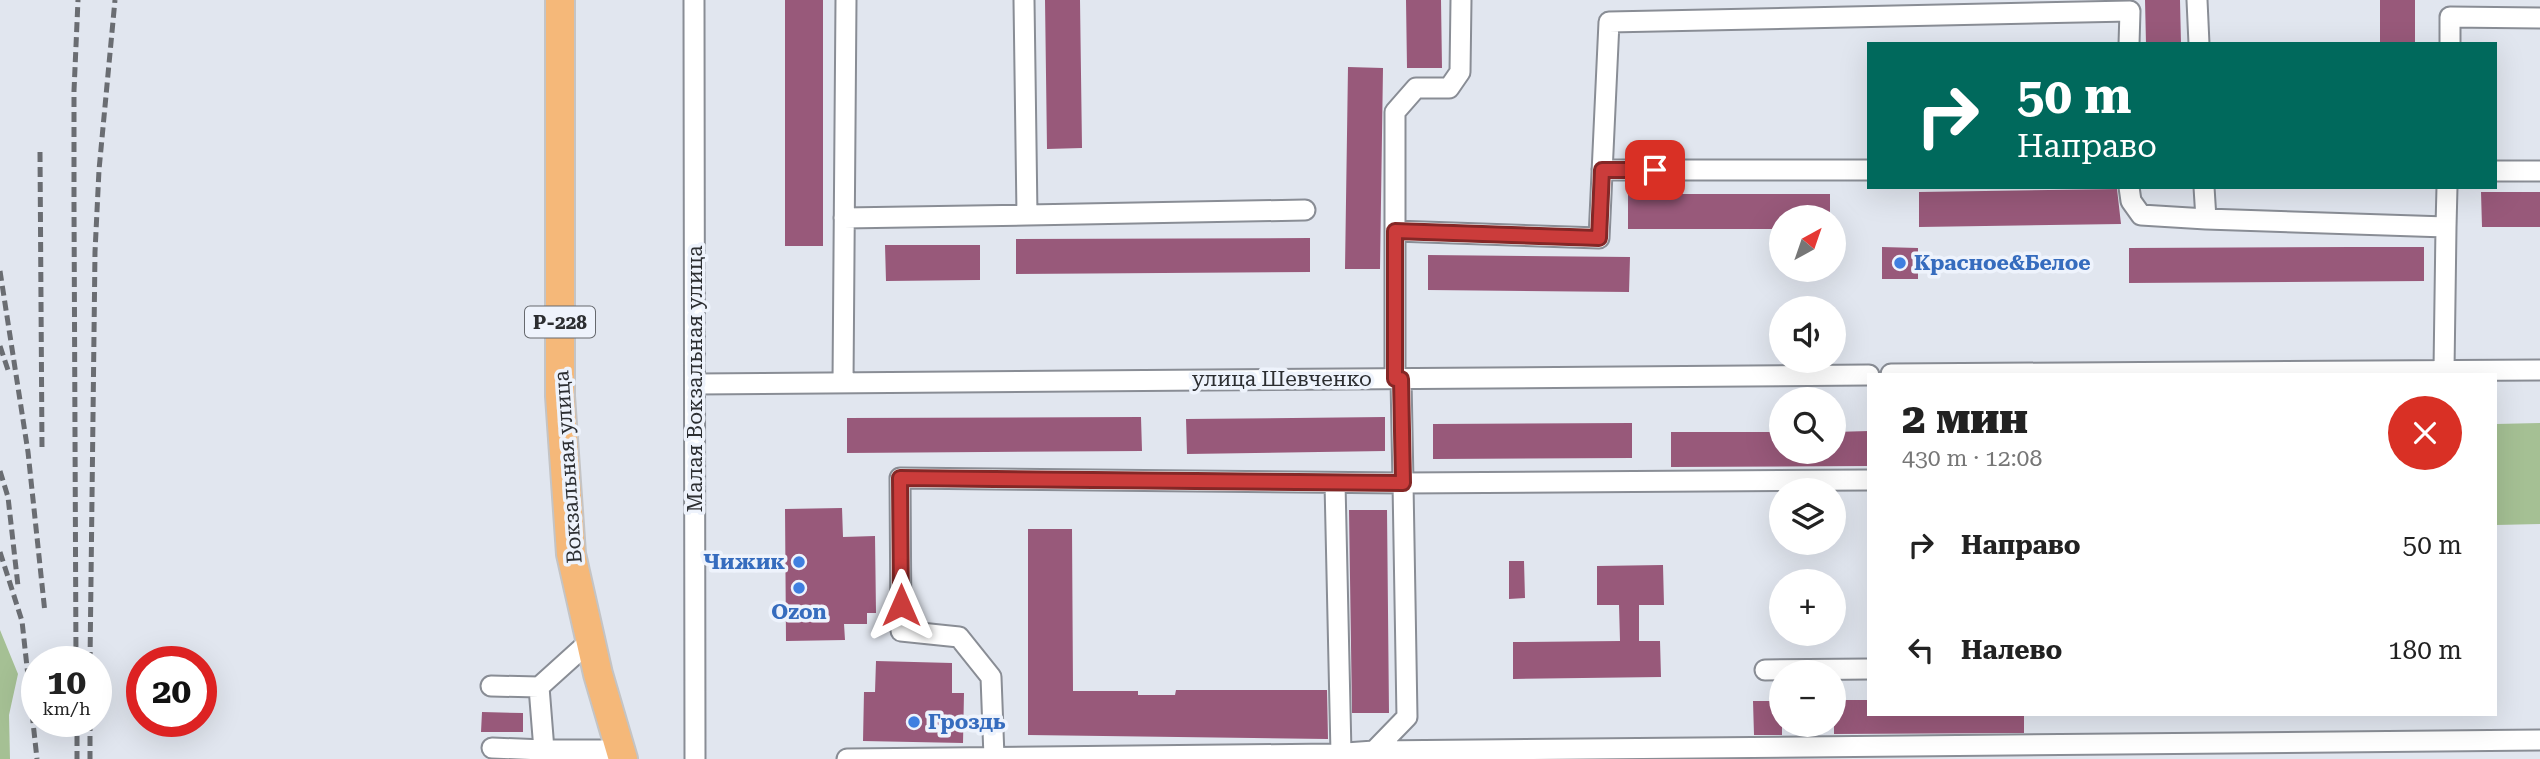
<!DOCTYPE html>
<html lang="ru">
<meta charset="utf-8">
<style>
:root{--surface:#fff;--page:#f6f6f6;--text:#222;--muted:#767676}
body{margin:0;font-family:"Roboto Serif",serif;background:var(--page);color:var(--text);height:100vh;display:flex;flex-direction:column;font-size:26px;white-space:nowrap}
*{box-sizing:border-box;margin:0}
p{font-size:23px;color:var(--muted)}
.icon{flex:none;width:38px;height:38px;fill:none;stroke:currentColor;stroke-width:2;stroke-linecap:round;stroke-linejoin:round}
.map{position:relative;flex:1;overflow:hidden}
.drawer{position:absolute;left:1867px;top:373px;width:630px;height:343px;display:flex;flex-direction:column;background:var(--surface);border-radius:0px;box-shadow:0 7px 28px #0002}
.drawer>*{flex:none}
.hud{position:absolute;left:1867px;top:42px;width:630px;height:147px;border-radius:0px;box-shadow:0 7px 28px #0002;background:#00695c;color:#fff;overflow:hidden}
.needle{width:46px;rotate:40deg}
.tools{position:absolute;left:1769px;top:205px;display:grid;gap:14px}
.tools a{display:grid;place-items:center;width:77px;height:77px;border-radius:50%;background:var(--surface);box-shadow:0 7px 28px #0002;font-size:35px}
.speed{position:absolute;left:21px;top:646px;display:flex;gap:14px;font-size:35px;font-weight:700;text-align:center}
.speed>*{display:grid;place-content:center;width:91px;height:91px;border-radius:50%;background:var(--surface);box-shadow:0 7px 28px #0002;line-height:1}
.speed small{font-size:18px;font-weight:400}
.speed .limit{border:10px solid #d22;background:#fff;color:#111}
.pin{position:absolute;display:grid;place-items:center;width:60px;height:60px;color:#fff;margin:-30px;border-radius:14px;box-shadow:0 4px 10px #0006}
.me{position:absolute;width:77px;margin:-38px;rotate:0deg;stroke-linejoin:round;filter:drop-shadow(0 0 5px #0008)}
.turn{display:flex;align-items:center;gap:24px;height:147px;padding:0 35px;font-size:32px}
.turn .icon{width:91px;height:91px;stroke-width:2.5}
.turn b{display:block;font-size:49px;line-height:60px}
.round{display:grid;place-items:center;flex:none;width:74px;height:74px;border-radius:37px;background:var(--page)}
.overview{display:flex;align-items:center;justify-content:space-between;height:119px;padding:0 35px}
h1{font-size:42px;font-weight:800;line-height:52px}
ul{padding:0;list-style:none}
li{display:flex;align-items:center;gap:21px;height:105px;padding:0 35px}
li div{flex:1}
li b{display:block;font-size:26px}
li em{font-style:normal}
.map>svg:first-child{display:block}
.green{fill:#a5c094}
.building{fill:#98597a}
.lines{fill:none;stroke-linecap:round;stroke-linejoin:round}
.minor-casing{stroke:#898d95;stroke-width:23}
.highway-casing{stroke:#c4c4c5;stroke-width:32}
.minor{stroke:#fff;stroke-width:19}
.highway{stroke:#f5b879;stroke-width:28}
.rail{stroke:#6a6d72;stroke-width:5;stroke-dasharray:10 5;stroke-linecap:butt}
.route-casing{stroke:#842726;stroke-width:18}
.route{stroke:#cb3c3b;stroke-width:12}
.shop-dot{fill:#3f7fe0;stroke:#eef3fc;stroke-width:2.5}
.labels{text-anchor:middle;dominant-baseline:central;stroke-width:7;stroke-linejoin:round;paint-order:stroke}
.shield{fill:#eef3fc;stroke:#66696e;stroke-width:2}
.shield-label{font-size:19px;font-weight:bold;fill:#2c2e31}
.shop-label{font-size:21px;font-weight:bold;fill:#366cbe;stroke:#eef3fc;text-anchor:start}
.street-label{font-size:21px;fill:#2c2e31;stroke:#eef3fc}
</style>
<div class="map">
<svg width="2540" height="759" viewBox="0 0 2540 759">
<rect width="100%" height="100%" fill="#e1e6ef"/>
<path class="green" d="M 2540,423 L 2540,524 L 2496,525 L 2496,424 Z
M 0,630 L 18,674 L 9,715 L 10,759 L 0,759 Z"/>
<path class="building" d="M 785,0 L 823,0 L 823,246 L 785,246 Z
M 1045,0 L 1080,0 L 1082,148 L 1047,149 Z
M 1406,0 L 1441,0 L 1442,68 L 1407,68 Z
M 2145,0 L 2180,0 L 2181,44 L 2146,44 Z
M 2380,0 L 2415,0 L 2415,44 L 2380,44 Z
M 1348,67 L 1383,68 L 1380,269 L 1345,269 Z
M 2117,189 L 2121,224 L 1919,227 L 1919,192 Z
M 2481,192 L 2540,192 L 2540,227 L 2482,227 Z
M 1628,194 L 1830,194 L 1830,217 L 1782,217 L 1782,229 L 1628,229 Z
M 1310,238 L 1310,272 L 1016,274 L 1016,239 Z
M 885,245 L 980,245 L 980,280 L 886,281 Z
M 1882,247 L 1918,248 L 1918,279 L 1882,279 Z
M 2353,247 L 2424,247 L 2424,281 L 2129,283 L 2129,248 Z
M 1428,255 L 1630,257 L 1629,292 L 1428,290 Z
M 1141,417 L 1142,451 L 847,453 L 847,418 Z
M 1385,417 L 1385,451 L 1187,454 L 1186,419 Z
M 1632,423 L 1632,458 L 1433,459 L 1433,424 Z
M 1869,431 L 1869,466 L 1671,467 L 1671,432 L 1782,432 L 1782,452 L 1834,452 L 1834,432 Z
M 842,508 L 843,537 L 875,536 L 876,613 L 867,613 L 867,624 L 844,624 L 845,640 L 786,641 L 785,509 Z
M 1349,510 L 1387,510 L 1389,713 L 1352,713 Z
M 1028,529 L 1072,529 L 1073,691 L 1138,691 L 1138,695 L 1175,695 L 1176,690 L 1327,690 L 1328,739 L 1028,735 Z
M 1509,561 L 1524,561 L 1525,598 L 1509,599 Z
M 1663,565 L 1664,605 L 1639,605 L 1639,641 L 1660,641 L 1661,677 L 1513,679 L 1513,642 L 1620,641 L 1619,605 L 1597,605 L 1597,566 Z
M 876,661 L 952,663 L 952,693 L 964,693 L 963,743 L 863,741 L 864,692 L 875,692 Z
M 1834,700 L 1869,700 L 1869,714 L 2024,714 L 2024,733 L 1834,734 Z
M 1753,701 L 1782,701 L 1782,735 L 1754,735 Z
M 482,712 L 523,713 L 523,732 L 481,732 Z"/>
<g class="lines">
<defs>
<path id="minor" d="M 694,0 L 695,759
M 2197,0 L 2199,44
M 2450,44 L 2450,17 L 2540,18
M 1602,170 L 1869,170
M 2496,171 L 2540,171
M 2129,187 L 2131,201 L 2141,215 L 2206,219
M 2204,187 L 2206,219 L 2446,227 L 2444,370
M 1027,215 L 1305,210
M 844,218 L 1027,215 L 1024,0
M 2446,227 L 2447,187
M 1395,231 L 1599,238 L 1609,22 L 2130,11 L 2129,44
M 1891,374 L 2540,370
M 1395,379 L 1395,112 L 1416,88 L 1449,88 L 1460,72 L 1461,0
M 1401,379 L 1403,483 L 1869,480
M 843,383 L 846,0
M 696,384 L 1869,375
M 1335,483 L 1341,753
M 1765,670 L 1869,669
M 491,686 L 539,687 L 590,641
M 539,687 L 544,750 L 620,750
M 492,748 L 544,750
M 1374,751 L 2540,740
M 847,759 L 1332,754 L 1374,751 L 1407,717 L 1403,483 L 900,478 L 901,631 L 959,637 L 991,677 L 994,757"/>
<path id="highway" d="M 560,0 L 560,396 L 571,554 L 598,674 L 623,759"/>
</defs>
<use href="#minor" class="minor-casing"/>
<use href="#highway" class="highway-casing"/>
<use href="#minor" class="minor"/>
<use href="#highway" class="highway"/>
<path class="rail" d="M 40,152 L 42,449
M 0,271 L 28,452 L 45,613
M 0,346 L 8,370
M 0,471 L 8,497 L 18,586
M 0,552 L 22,621 L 37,759
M 76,662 L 74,204 L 74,91 L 78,0
M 90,662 L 95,252 L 99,170 L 115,0
M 77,721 L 77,759
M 90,721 L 90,759"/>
</g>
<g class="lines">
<defs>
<path id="route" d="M 901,605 L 900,478 L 1403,483 L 1401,379 L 1395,379 L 1395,231 L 1599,238 L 1602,170 L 1655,170"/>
</defs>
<use href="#route" class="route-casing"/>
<use href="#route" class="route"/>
</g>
<g class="shop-dot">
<circle cx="1900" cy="263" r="7"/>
<circle cx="799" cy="562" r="7"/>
<circle cx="799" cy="588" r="7"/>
<circle cx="914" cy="722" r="7"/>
</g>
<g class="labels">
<rect class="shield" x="525" y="306.5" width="70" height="31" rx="5"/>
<g class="shield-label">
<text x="560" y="322">Р-228</text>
</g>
<g class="shop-label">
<text x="1914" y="263">Красное&amp;Белое</text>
<text x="785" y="562" text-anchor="end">Чижик</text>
<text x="799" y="612" text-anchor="middle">Ozon</text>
<text x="928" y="722">Гроздь</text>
</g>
<g class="street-label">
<text transform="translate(695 379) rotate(-90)">Малая Вокзальная улица</text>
<text x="1282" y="379">улица Шевченко</text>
<text transform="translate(568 467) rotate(-94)">Вокзальная улица</text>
</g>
</g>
</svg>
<div class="tools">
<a><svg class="needle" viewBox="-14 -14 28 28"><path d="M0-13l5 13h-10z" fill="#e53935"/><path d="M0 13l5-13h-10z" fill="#767676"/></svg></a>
<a><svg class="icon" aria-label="sound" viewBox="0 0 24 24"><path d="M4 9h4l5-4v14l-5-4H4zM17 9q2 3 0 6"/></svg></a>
<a><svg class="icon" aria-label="search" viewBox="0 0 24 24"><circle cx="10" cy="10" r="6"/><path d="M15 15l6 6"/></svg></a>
<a><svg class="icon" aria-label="layers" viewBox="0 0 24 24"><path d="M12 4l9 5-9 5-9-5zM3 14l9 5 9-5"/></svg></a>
<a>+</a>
<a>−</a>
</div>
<div class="speed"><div>10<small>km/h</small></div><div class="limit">20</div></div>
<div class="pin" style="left:1655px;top:170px;background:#d93025"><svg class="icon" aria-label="arrive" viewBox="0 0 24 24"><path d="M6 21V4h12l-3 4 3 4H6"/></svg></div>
<svg class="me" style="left:901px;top:605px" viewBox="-20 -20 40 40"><path d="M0-17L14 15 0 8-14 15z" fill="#cb3c3b" stroke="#fff" stroke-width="4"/></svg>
<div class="hud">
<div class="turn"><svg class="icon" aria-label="right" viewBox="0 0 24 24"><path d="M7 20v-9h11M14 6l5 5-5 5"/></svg><div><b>50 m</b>Направо</div></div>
</div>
<section class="drawer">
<div class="overview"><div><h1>2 мин</h1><p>430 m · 12:08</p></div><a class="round" style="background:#d93025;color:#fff"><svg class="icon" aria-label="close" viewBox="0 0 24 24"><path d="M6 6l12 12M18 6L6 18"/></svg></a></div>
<ul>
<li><svg class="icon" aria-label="right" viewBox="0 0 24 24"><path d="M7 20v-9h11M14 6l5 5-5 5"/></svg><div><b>Направо</b></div><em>50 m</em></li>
<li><svg class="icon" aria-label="left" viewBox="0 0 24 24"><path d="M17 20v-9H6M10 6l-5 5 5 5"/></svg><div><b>Налево</b></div><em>180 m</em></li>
</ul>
</section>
</div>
